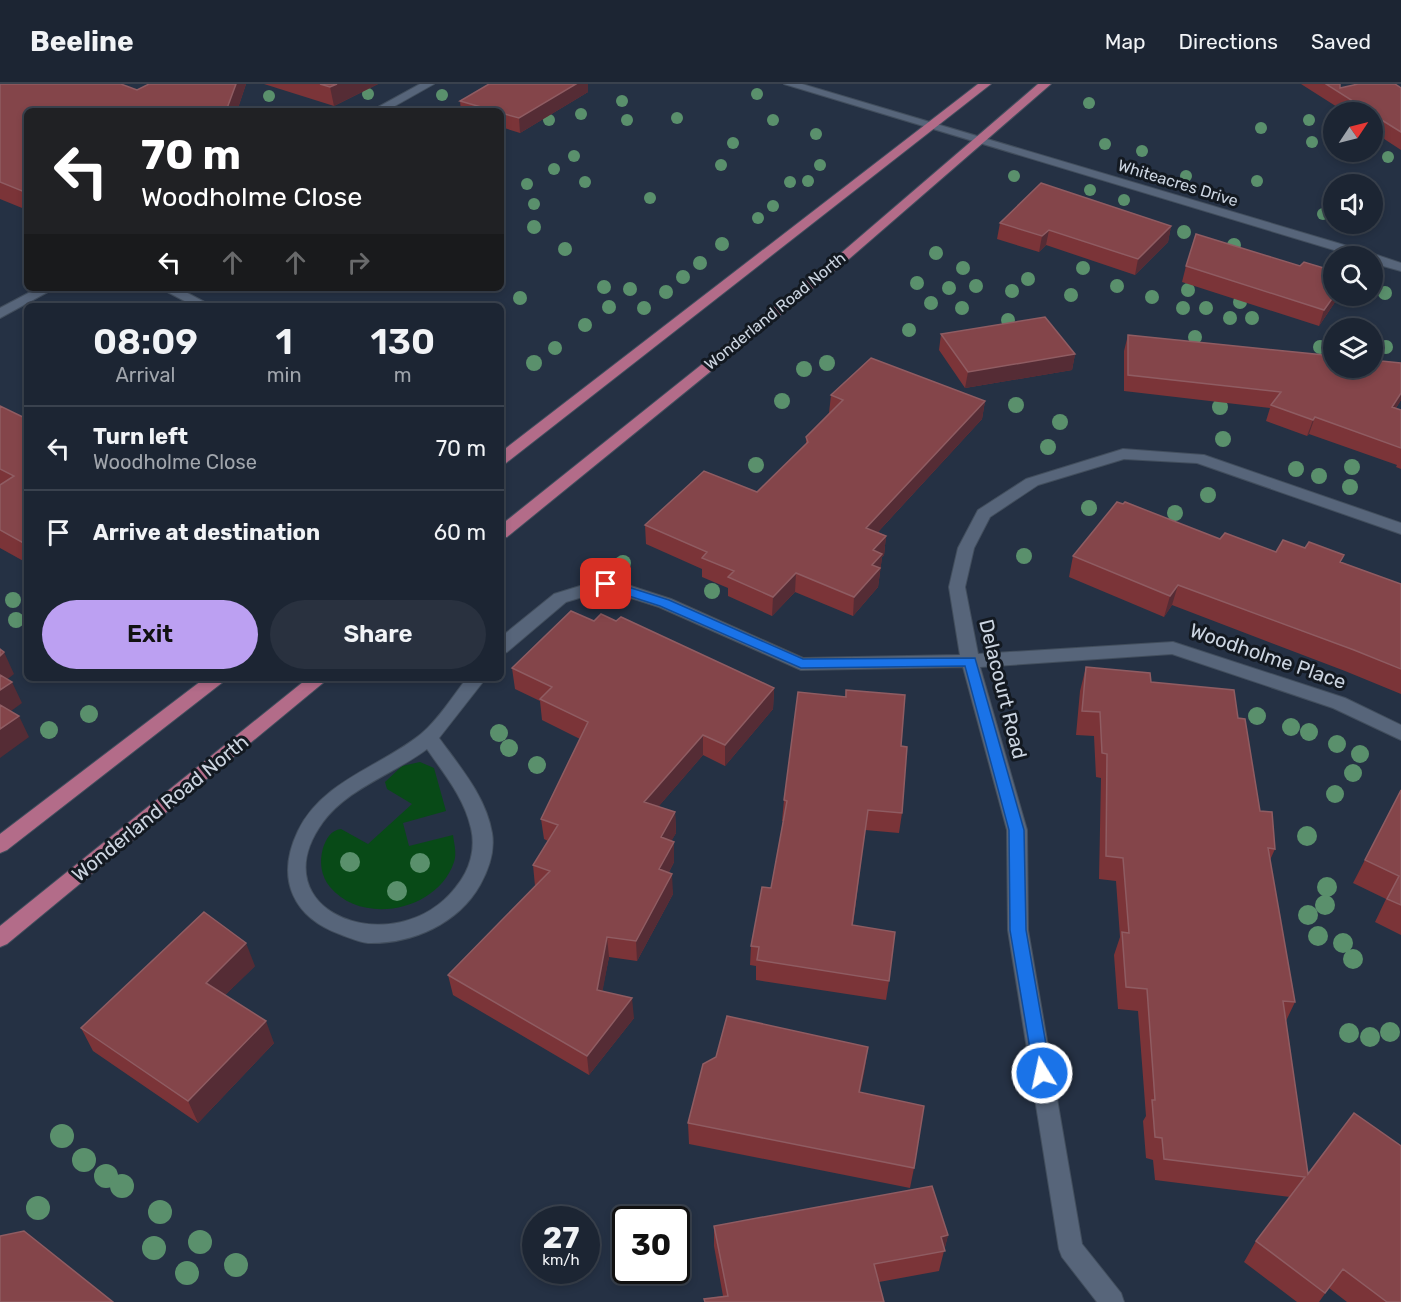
<!DOCTYPE html>
<style>
:root{--surface:#1c2533;--page:#29313f;--text:#f1f3f6;--muted:#a0a5ac;--line:#3a424e;--accent:#bca0f2}
body{margin:0;font-family:Rubik,sans-serif;background:var(--page);color:var(--text);height:100vh;display:flex;flex-direction:column;font-size:22px;white-space:nowrap}
*{box-sizing:border-box;margin:0}
p{font-size:20px;color:var(--muted)}
.icon{flex:none;width:33px;height:33px;fill:none;stroke:currentColor;stroke-width:2;stroke-linecap:round;stroke-linejoin:round}
.map{position:relative;flex:1;overflow:hidden}
.sheet{position:absolute;left:24px;top:219px;width:480px;height:378px;display:flex;flex-direction:column;background:var(--surface);border-radius:9px;box-shadow:0 3px 9px #0003,0 0 0 2px var(--line)}
.sheet>*{flex:none}
.top-card{position:absolute;left:24px;top:24px;width:480px;height:183px;border-radius:9px;box-shadow:0 3px 9px #0003,0 0 0 2px var(--line);background:#202124;color:#fff;overflow:hidden}
.needle{width:39px;rotate:55deg}
.fabs{position:absolute;left:1323px;top:18px;display:grid;gap:12px}
.fabs a{display:grid;place-items:center;width:60px;height:60px;border-radius:50%;background:var(--surface);box-shadow:0 3px 9px #0003,0 0 0 2px var(--line);font-size:30px}
.speed{position:absolute;left:522px;top:1122px;display:flex;gap:12px;font-size:30px;font-weight:700;text-align:center}
.speed>*{display:grid;place-content:center;width:78px;height:78px;border-radius:50%;background:var(--surface);box-shadow:0 3px 9px #0003,0 0 0 2px var(--line);line-height:1}
.speed small{font-size:15px;font-weight:400}
.speed .limit{border:3px solid #111;border-radius:9px;background:#fff;color:#111}
.pin{position:absolute;display:grid;place-items:center;width:51px;height:51px;color:#fff;margin:-26px;border-radius:12px;box-shadow:0 3px 9px #0006}
.me{position:absolute;width:66px;margin:-33px;rotate:350deg;stroke-linejoin:round;filter:drop-shadow(0 0 4px #0008)}
.turn{display:flex;align-items:center;gap:21px;height:126px;padding:0 18px;font-size:27px}
.turn .icon{width:78px;height:78px;stroke-width:2.5}
.turn b{display:block;font-size:42px;line-height:51px}
.lanes{display:flex;align-items:center;height:57px;padding:0 18px;background:#0003;justify-content:center;gap:30px;direction:ltr}
.lanes .off{opacity:.35}
.eta{display:flex;justify-content:space-evenly;align-items:center;height:102px;text-align:center}
.eta b{font-size:36px;font-weight:600;line-height:42px}
.primary-button{display:flex;gap:12px;margin-top:auto;padding:12px 18px}
.primary-button a{flex:1;height:69px;border-radius:36px;background:var(--accent);color:#111;font-size:24px;font-weight:600;line-height:69px;text-align:center}
.primary-button a+a{background:var(--page);color:var(--text)}
ul{padding:0;list-style:none}
li{display:flex;align-items:center;gap:18px;height:84px;padding:0 18px;border-top:2px solid var(--line)}
li div{flex:1}
li b{display:block;font-size:22px}
li em{font-style:normal}
header{display:flex;align-items:center;gap:36px;box-sizing:border-box;height:84px;padding:0 30px;background:var(--surface);border-bottom:2px solid var(--line)}
header strong{font-size:28px}
nav{display:flex;gap:33px;margin-inline-start:auto;font-size:21px}
.map>svg:first-child{display:block}
.green{fill:#084a17}
.lines{fill:none;stroke-linecap:round;stroke-linejoin:round}
.lane-casing{stroke:#424e5d;stroke-width:2}
.street-casing{stroke:#424e5d;stroke-width:2}
.secondary-casing{stroke:#424e5d;stroke-width:2}
.primary-casing{stroke:#424e5d;stroke-width:2}
.lane{fill:#57657a;fill-rule:evenodd}
.street{fill:#57657a;fill-rule:evenodd}
.secondary{fill:#57657a;fill-rule:evenodd}
.primary{fill:#b36c89;fill-rule:evenodd}
.tree{fill:#5a906c}
.wall{fill:#7b3438}
.shaded-wall{fill:#552c35}
.building{fill:#84454a;stroke:#8f5c62;stroke-width:1.5}
.route{fill:#1a73e8;stroke:#114b97;stroke-width:1.5}
.labels{text-anchor:middle;dominant-baseline:central;stroke-width:6;stroke-linejoin:round;paint-order:stroke}
.far-street-label{font-size:16px;fill:#ccd5e1;stroke:#131921}
.street-label{font-size:20px;fill:#ccd5e1;stroke:#131921}
</style>
<header>
<strong>Beeline</strong>
<nav><a>Map</a><a>Directions</a><a>Saved</a></nav>
</header>
<div class="map">
<svg width="1401" height="1218" viewBox="0 0 1401 1218">
<rect width="100%" height="100%" fill="#253144"/>
<path class="green" d="M 420,678 L 434,684 L 446,727 L 403,739 L 409,762 L 453,751 C 454,759 457,770 454,778 C 438,827 362,842 330,803 C 321,792 319,778 323,764 C 326,755 331,746 341,745 L 368,760 L 412,720 L 387,705 L 385,698 L 402,682 Z"/>
<g class="lines">
<defs>
<path id="lane" d="M 160,204 L 178,204 L 212,222 L 194,222 Z"/>
<path id="street" d="M 420,0 L 434,0 L 386,27 L 371,27 Z
M 38,204 L 55,204 L 0,234 L 0,224 Z
M 1123,365 L 1204,371 L 1401,439 L 1401,450 L 1197,379 L 1124,375 L 1038,401 L 990,433 L 974,464 L 965,503 L 978,570 L 1173,558 L 1345,614 L 1401,641 L 1401,656 L 1333,624 L 1172,570 L 980,583 L 1027,746 L 1028,846 L 1082,1160 L 1121,1209 L 1124,1218 L 1097,1218 L 1062,1173 L 1059,1165 L 1008,846 L 1007,746 L 963,583 L 801,586 L 659,523 L 606,506 L 566,518 L 507,568 L 501,570 L 501,553 L 554,510 L 606,494 L 671,515 L 803,574 L 960,571 L 949,503 L 958,464 L 978,426 L 1026,395 Z
M 467,594 L 486,594 L 439,654 C 460,683 486,713 492,749 C 495,767 489,785 480,801 C 458,840 412,860 368,859 C 359,858 350,854 342,851 C 293,834 275,795 298,747 C 322,697 380,683 421,650 C 439,635 452,613 467,594 ZM 427,665 C 444,690 464,713 471,744 C 476,765 470,786 456,803 C 396,880 257,829 323,738 C 348,704 394,690 427,665 Z"/>
<path id="secondary" d="M 784,0 L 802,0 L 1371,169 L 1401,179 L 1401,187 L 1372,179 L 1372,172 L 1354,172 Z"/>
<path id="primary" d="M 978,0 L 991,0 L 506,379 L 501,381 L 501,368 Z
M 1038,0 L 1051,0 L 849,175 L 507,453 L 501,454 L 501,441 L 840,170 Z
M 205,594 L 226,594 L 223,598 L 7,766 L 0,769 L 0,750 Z
M 308,594 L 329,594 L 7,860 L 0,863 L 0,842 Z"/>
</defs>
<use href="#lane" class="lane-casing"/>
<use href="#street" class="street-casing"/>
<use href="#secondary" class="secondary-casing"/>
<use href="#primary" class="primary-casing"/>
<use href="#lane" class="lane"/>
<use href="#street" class="street"/>
<use href="#secondary" class="secondary"/>
<use href="#primary" class="primary"/>
</g>
<g class="tree">
<circle cx="368" cy="10" r="6"/>
<circle cx="757" cy="10" r="6"/>
<circle cx="442" cy="11" r="6"/>
<circle cx="269" cy="12" r="6"/>
<circle cx="622" cy="17" r="6"/>
<circle cx="1089" cy="19" r="6"/>
<circle cx="581" cy="30" r="6"/>
<circle cx="677" cy="34" r="6"/>
<circle cx="549" cy="36" r="6"/>
<circle cx="627" cy="36" r="6"/>
<circle cx="773" cy="36" r="6"/>
<circle cx="1309" cy="36" r="6"/>
<circle cx="1261" cy="44" r="6"/>
<circle cx="816" cy="50" r="6"/>
<circle cx="1312" cy="58" r="6"/>
<circle cx="733" cy="59" r="6"/>
<circle cx="1105" cy="60" r="6"/>
<circle cx="1142" cy="67" r="6"/>
<circle cx="574" cy="72" r="6"/>
<circle cx="1388" cy="73" r="6"/>
<circle cx="721" cy="81" r="6"/>
<circle cx="820" cy="81" r="6"/>
<circle cx="554" cy="85" r="6"/>
<circle cx="1014" cy="92" r="6"/>
<circle cx="1186" cy="92" r="6"/>
<circle cx="808" cy="97" r="6"/>
<circle cx="1257" cy="97" r="6"/>
<circle cx="585" cy="98" r="6"/>
<circle cx="790" cy="98" r="6"/>
<circle cx="527" cy="100" r="6"/>
<circle cx="1090" cy="106" r="6"/>
<circle cx="650" cy="114" r="6"/>
<circle cx="1124" cy="116" r="6"/>
<circle cx="534" cy="120" r="6"/>
<circle cx="773" cy="122" r="6"/>
<circle cx="1323" cy="130" r="6"/>
<circle cx="758" cy="134" r="6"/>
<circle cx="534" cy="143" r="7"/>
<circle cx="1184" cy="148" r="7"/>
<circle cx="722" cy="160" r="7"/>
<circle cx="1234" cy="161" r="7"/>
<circle cx="565" cy="165" r="7"/>
<circle cx="936" cy="169" r="7"/>
<circle cx="700" cy="179" r="7"/>
<circle cx="963" cy="184" r="7"/>
<circle cx="1083" cy="184" r="7"/>
<circle cx="683" cy="193" r="7"/>
<circle cx="1028" cy="195" r="7"/>
<circle cx="917" cy="199" r="7"/>
<circle cx="976" cy="202" r="7"/>
<circle cx="1117" cy="202" r="7"/>
<circle cx="604" cy="203" r="7"/>
<circle cx="949" cy="204" r="7"/>
<circle cx="630" cy="205" r="7"/>
<circle cx="1188" cy="206" r="7"/>
<circle cx="1012" cy="207" r="7"/>
<circle cx="666" cy="208" r="7"/>
<circle cx="1385" cy="209" r="7"/>
<circle cx="1071" cy="211" r="7"/>
<circle cx="1152" cy="213" r="7"/>
<circle cx="520" cy="214" r="7"/>
<circle cx="1240" cy="218" r="7"/>
<circle cx="931" cy="219" r="7"/>
<circle cx="609" cy="223" r="7"/>
<circle cx="644" cy="224" r="7"/>
<circle cx="962" cy="224" r="7"/>
<circle cx="1183" cy="224" r="7"/>
<circle cx="1206" cy="224" r="7"/>
<circle cx="1230" cy="234" r="7"/>
<circle cx="1252" cy="234" r="7"/>
<circle cx="1008" cy="236" r="7"/>
<circle cx="585" cy="241" r="7"/>
<circle cx="909" cy="246" r="7"/>
<circle cx="1195" cy="253" r="7"/>
<circle cx="1320" cy="263" r="7"/>
<circle cx="1386" cy="263" r="7"/>
<circle cx="555" cy="264" r="7"/>
<circle cx="534" cy="279" r="8"/>
<circle cx="827" cy="279" r="8"/>
<circle cx="804" cy="285" r="8"/>
<circle cx="782" cy="317" r="8"/>
<circle cx="1016" cy="321" r="8"/>
<circle cx="1220" cy="323" r="8"/>
<circle cx="1060" cy="338" r="8"/>
<circle cx="1223" cy="355" r="8"/>
<circle cx="1048" cy="363" r="8"/>
<circle cx="756" cy="381" r="8"/>
<circle cx="1352" cy="383" r="8"/>
<circle cx="1296" cy="385" r="8"/>
<circle cx="1319" cy="392" r="8"/>
<circle cx="1350" cy="403" r="8"/>
<circle cx="1208" cy="411" r="8"/>
<circle cx="1089" cy="424" r="8"/>
<circle cx="1175" cy="429" r="8"/>
<circle cx="1024" cy="472" r="8"/>
<circle cx="623" cy="479" r="8"/>
<circle cx="712" cy="507" r="8"/>
<circle cx="13" cy="516" r="8"/>
<circle cx="16" cy="536" r="8"/>
<circle cx="89" cy="630" r="9"/>
<circle cx="1257" cy="632" r="9"/>
<circle cx="1291" cy="643" r="9"/>
<circle cx="49" cy="646" r="9"/>
<circle cx="1309" cy="648" r="9"/>
<circle cx="499" cy="649" r="9"/>
<circle cx="1337" cy="660" r="9"/>
<circle cx="509" cy="664" r="9"/>
<circle cx="1360" cy="670" r="9"/>
<circle cx="537" cy="681" r="9"/>
<circle cx="1353" cy="689" r="9"/>
<circle cx="1335" cy="710" r="9"/>
<circle cx="1307" cy="752" r="10"/>
<circle cx="350" cy="778" r="10"/>
<circle cx="420" cy="779" r="10"/>
<circle cx="1327" cy="803" r="10"/>
<circle cx="397" cy="807" r="10"/>
<circle cx="1325" cy="821" r="10"/>
<circle cx="1308" cy="831" r="10"/>
<circle cx="1318" cy="852" r="10"/>
<circle cx="1343" cy="859" r="10"/>
<circle cx="1353" cy="875" r="10"/>
<circle cx="1390" cy="948" r="10"/>
<circle cx="1349" cy="949" r="10"/>
<circle cx="1370" cy="953" r="10"/>
<circle cx="62" cy="1052" r="12"/>
<circle cx="84" cy="1076" r="12"/>
<circle cx="106" cy="1092" r="12"/>
<circle cx="122" cy="1102" r="12"/>
<circle cx="38" cy="1124" r="12"/>
<circle cx="160" cy="1128" r="12"/>
<circle cx="200" cy="1158" r="12"/>
<circle cx="154" cy="1164" r="12"/>
<circle cx="236" cy="1181" r="12"/>
<circle cx="187" cy="1189" r="12"/>
</g>
<path class="wall" d="M 0,0 L 137,6 L 149,0 L 246,0 L 237,27 L 27,27 L 27,126 L 0,115 Z
M 264,0 L 378,0 L 334,22 Z
M 489,0 L 588,0 L 588,8 L 520,49 L 501,43 L 501,27 L 461,27 L 460,17 Z
M 1301,0 L 1340,0 L 1340,4 L 1401,4 L 1401,66 L 1372,47 L 1372,28 L 1345,28 Z
M 1000,139 L 1171,142 L 1168,158 L 1135,191 L 1046,161 L 1039,168 L 997,155 Z
M 1186,182 L 1334,212 L 1339,212 L 1319,242 L 1182,198 Z
M 941,250 L 1075,270 L 1072,286 L 965,304 L 939,266 Z
M 1128,251 L 1401,279 L 1401,316 L 1396,324 L 1401,326 L 1401,385 L 1396,383 L 1397,381 L 1309,350 L 1307,352 L 1266,337 L 1270,324 L 1124,307 L 1124,267 Z
M 831,311 L 985,317 L 982,335 L 878,448 L 886,452 L 884,471 L 882,473 L 878,503 L 853,532 L 795,508 L 772,532 L 728,512 L 728,504 L 702,493 L 702,485 L 646,460 L 645,441 L 757,408 L 806,360 L 806,353 L 829,329 Z
M 0,322 L 27,335 L 27,479 L 0,464 Z
M 1220,455 L 1276,468 L 1341,478 L 1401,500 L 1401,610 L 1345,587 L 1172,521 L 1164,533 L 1069,493 L 1073,472 Z
M 594,537 L 774,604 L 773,625 L 725,682 L 703,671 L 658,723 L 675,728 L 676,749 L 671,757 L 674,778 L 669,788 L 673,810 L 637,877 L 609,873 L 602,907 L 634,934 L 589,991 L 453,911 L 448,891 L 536,802 L 535,802 L 533,781 L 548,757 L 544,755 L 541,735 L 580,655 L 542,636 L 540,617 L 515,605 L 512,584 Z
M 1086,583 L 1151,598 L 1238,634 L 1260,727 L 1275,765 L 1270,776 L 1295,918 L 1286,937 L 1308,1090 L 1401,1218 L 1347,1218 L 1329,1204 L 1319,1218 L 1297,1218 L 1244,1178 L 1256,1157 L 1290,1113 L 1155,1096 L 1153,1076 L 1146,1074 L 1143,1037 L 1146,1032 L 1138,927 L 1118,925 L 1114,871 L 1120,853 L 1116,797 L 1099,795 L 1101,694 L 1096,693 L 1094,652 L 1076,651 L 1080,607 Z
M 846,606 L 901,662 L 902,729 L 899,749 L 865,746 L 853,841 L 889,897 L 886,916 L 756,896 L 756,882 L 750,881 L 751,862 L 771,804 L 783,737 L 782,737 L 784,716 L 845,613 Z
M 1401,706 L 1401,851 L 1375,838 L 1386,815 L 1353,799 Z
M 255,882 L 225,911 L 274,959 L 198,1039 L 93,967 L 81,944 Z
M 868,963 L 860,1008 L 914,1084 L 910,1104 L 689,1060 L 688,1039 Z
M 714,1142 L 948,1151 L 939,1187 L 879,1198 L 884,1218 L 704,1218 L 704,1215 L 723,1212 L 714,1162 Z"/>
<path class="shaded-wall" d="M 236,0 L 246,0 L 237,27 L 226,27 Z
M 337,0 L 378,0 L 334,22 L 330,3 Z
M 576,0 L 588,0 L 588,8 L 520,49 L 519,34 Z
M 1171,142 L 1168,158 L 1135,191 L 1138,175 Z
M 1049,146 L 1046,161 L 1039,168 L 1042,152 Z
M 1334,212 L 1339,212 L 1319,242 L 1324,226 Z
M 1075,270 L 1072,286 L 965,304 L 968,288 Z
M 1401,309 L 1401,316 L 1386,339 L 1392,323 Z
M 985,317 L 982,335 L 864,463 L 866,444 Z
M 1315,333 L 1309,350 L 1307,352 L 1313,336 Z
M 886,452 L 884,471 L 882,473 L 878,503 L 853,532 L 854,513 L 873,466 Z
M 796,489 L 795,508 L 772,532 L 773,513 Z
M 1178,501 L 1172,521 L 1164,533 L 1170,512 Z
M 4,568 L 14,590 L 0,601 L 0,572 Z
M 12,598 L 22,619 L 0,635 L 0,606 Z
M 774,604 L 773,625 L 725,682 L 725,661 Z
M 19,632 L 29,653 L 0,674 L 0,645 Z
M 703,651 L 703,671 L 645,738 L 644,718 Z
M 675,728 L 676,749 L 662,774 L 661,753 Z
M 674,758 L 674,778 L 660,806 L 659,785 Z
M 672,790 L 673,810 L 637,877 L 636,857 Z
M 607,853 L 609,873 L 599,926 L 597,906 Z
M 246,859 L 255,882 L 215,921 L 206,899 Z
M 632,914 L 634,934 L 589,991 L 587,972 Z
M 266,937 L 274,959 L 198,1039 L 188,1017 Z
M 868,963 L 865,985 L 856,1030 L 859,1008 Z
M 948,1151 L 944,1167 L 941,1153 Z"/>
<path class="building" d="M 0,0 L 121,0 L 137,6 L 149,0 L 236,0 L 226,27 L 27,27 L 27,109 L 0,98 Z
M 320,0 L 337,0 L 330,3 Z
M 489,0 L 576,0 L 519,34 L 501,29 L 501,27 L 495,27 L 460,17 Z
M 1326,0 L 1340,0 L 1340,4 L 1358,0 L 1395,0 L 1401,4 L 1401,48 L 1372,30 L 1372,28 L 1370,28 Z
M 1041,99 L 1171,142 L 1138,175 L 1049,146 L 1042,152 L 1000,139 Z
M 1196,150 L 1300,182 L 1304,178 L 1334,187 L 1334,212 L 1324,226 L 1186,182 Z
M 1045,233 L 1075,270 L 968,288 L 941,250 Z
M 1128,251 L 1334,272 L 1334,284 L 1372,284 L 1372,276 L 1401,279 L 1401,309 L 1392,323 L 1401,326 L 1401,364 L 1315,333 L 1313,336 L 1271,321 L 1281,308 L 1128,291 Z
M 871,274 L 985,317 L 866,444 L 886,452 L 873,466 L 882,470 L 872,481 L 880,484 L 854,513 L 796,489 L 773,513 L 728,493 L 734,487 L 702,474 L 707,468 L 645,441 L 704,387 L 757,408 L 808,358 L 806,353 L 843,316 L 831,311 Z
M 0,322 L 27,335 L 27,461 L 0,446 L 0,401 L 14,392 L 0,385 Z
M 1117,418 L 1123,420 L 1125,418 L 1220,455 L 1225,449 L 1276,468 L 1283,456 L 1305,464 L 1309,458 L 1344,471 L 1340,478 L 1401,500 L 1401,585 L 1354,566 L 1178,501 L 1170,512 L 1073,472 Z
M 571,527 L 594,537 L 601,530 L 616,537 L 621,533 L 774,604 L 725,661 L 703,651 L 644,718 L 675,728 L 661,753 L 674,758 L 659,785 L 672,790 L 636,857 L 607,853 L 597,906 L 632,914 L 587,972 L 448,891 L 550,787 L 533,781 L 558,741 L 541,735 L 588,638 L 540,615 L 552,603 L 512,584 Z
M 0,565 L 4,568 L 0,572 Z
M 1086,583 L 1150,589 L 1151,598 L 1234,606 L 1238,634 L 1245,635 L 1260,727 L 1272,728 L 1275,765 L 1268,764 L 1295,918 L 1283,917 L 1308,1090 L 1354,1029 L 1401,1062 L 1401,1218 L 1387,1218 L 1343,1185 L 1325,1209 L 1256,1157 L 1305,1093 L 1164,1075 L 1162,1054 L 1155,1053 L 1152,1016 L 1155,1016 L 1147,905 L 1126,903 L 1122,848 L 1129,849 L 1123,774 L 1106,772 L 1107,670 L 1102,669 L 1100,628 L 1082,627 Z
M 0,591 L 12,598 L 0,606 Z
M 846,606 L 905,611 L 901,662 L 907,663 L 902,729 L 868,726 L 852,841 L 895,848 L 889,897 L 757,876 L 759,863 L 751,862 L 762,803 L 771,804 L 787,717 L 784,716 L 798,608 L 846,613 Z
M 0,621 L 19,632 L 0,645 Z
M 1401,706 L 1401,821 L 1387,815 L 1399,792 L 1365,776 Z
M 204,828 L 246,859 L 206,899 L 266,937 L 188,1017 L 81,944 Z
M 727,932 L 868,963 L 859,1008 L 924,1022 L 914,1084 L 688,1039 L 703,980 L 716,973 Z
M 932,1102 L 948,1151 L 941,1153 L 945,1167 L 874,1180 L 884,1218 L 705,1218 L 704,1215 L 728,1212 L 714,1142 Z
M 24,1147 L 113,1218 L 0,1218 L 0,1152 Z"/>
<path class="route" d="M 606,496 L 669,516 L 803,575 L 975,574 L 1024,746 L 1026,846 L 1051,989 L 1048,995 L 1042,997 L 1036,995 L 1034,989 L 1010,846 L 1009,746 L 965,582 L 801,584 L 660,522 L 601,503 L 599,500 Z"/>
<g class="labels">
<g class="far-street-label">
<text transform="translate(1178 99) rotate(17)">Whiteacres Drive</text>
<text transform="translate(775 227) rotate(-39)">Wonderland Road North</text>
</g>
<g class="street-label">
<text transform="translate(1268 572) rotate(19)">Woodholme Place</text>
<text transform="translate(1003 605) rotate(76)">Delacourt Road</text>
<text transform="translate(160 724) rotate(-39)">Wonderland Road North</text>
</g>
</g>
</svg>
<div class="fabs">
<a><svg class="needle" viewBox="-14 -14 28 28"><path d="M0-13l5 13h-10z" fill="#e53935"/><path d="M0 13l5-13h-10z" fill="#a0a5ac"/></svg></a>
<a><svg class="icon" aria-label="sound" viewBox="0 0 24 24"><path d="M4 9h4l5-4v14l-5-4H4zM17 9q2 3 0 6"/></svg></a>
<a><svg class="icon" aria-label="search" viewBox="0 0 24 24"><circle cx="10" cy="10" r="6"/><path d="M15 15l6 6"/></svg></a>
<a><svg class="icon" aria-label="layers" viewBox="0 0 24 24"><path d="M12 4l9 5-9 5-9-5zM3 14l9 5 9-5"/></svg></a>
</div>
<div class="speed"><div>27<small>km/h</small></div><div class="limit">30</div></div>
<div class="pin" style="left:606px;top:500px;background:#d93025"><svg class="icon" aria-label="arrive" viewBox="0 0 24 24"><path d="M6 21V4h12l-3 4 3 4H6"/></svg></div>
<svg class="me" style="left:1042px;top:989px" viewBox="-20 -20 40 40"><circle r="17" fill="#1a73e8" stroke="#fff" stroke-width="3"/><path d="M0-11L8 9 0 5-8 9z" fill="#fff"/></svg>
<div class="top-card">
<div class="turn"><svg class="icon" aria-label="left" viewBox="0 0 24 24"><path d="M17 20v-9H6M10 6l-5 5 5 5"/></svg><div><b>70 m</b>Woodholme Close</div></div>
<div class="lanes"><svg class="icon" aria-label="left" viewBox="0 0 24 24"><path d="M17 20v-9H6M10 6l-5 5 5 5"/></svg><svg class="icon off" aria-label="ahead" viewBox="0 0 24 24"><path d="M12 20V5M6 11l6-6 6 6"/></svg><svg class="icon off" aria-label="ahead" viewBox="0 0 24 24"><path d="M12 20V5M6 11l6-6 6 6"/></svg><svg class="icon off" aria-label="right" viewBox="0 0 24 24"><path d="M7 20v-9h11M14 6l5 5-5 5"/></svg></div>
</div>
<section class="sheet">
<div class="eta">
<div><b>08:09</b><p>Arrival</p></div>
<div><b>1</b><p>min</p></div>
<div><b>130</b><p>m</p></div>
</div>
<ul>
<li><svg class="icon" aria-label="left" viewBox="0 0 24 24"><path d="M17 20v-9H6M10 6l-5 5 5 5"/></svg><div><b>Turn left</b><p>Woodholme Close</p></div><em>70 m</em></li>
<li><svg class="icon" aria-label="arrive" viewBox="0 0 24 24"><path d="M6 21V4h12l-3 4 3 4H6"/></svg><div><b>Arrive at destination</b></div><em>60 m</em></li>
</ul>
<div class="primary-button"><a>Exit</a><a>Share</a></div>
</section>
</div>
